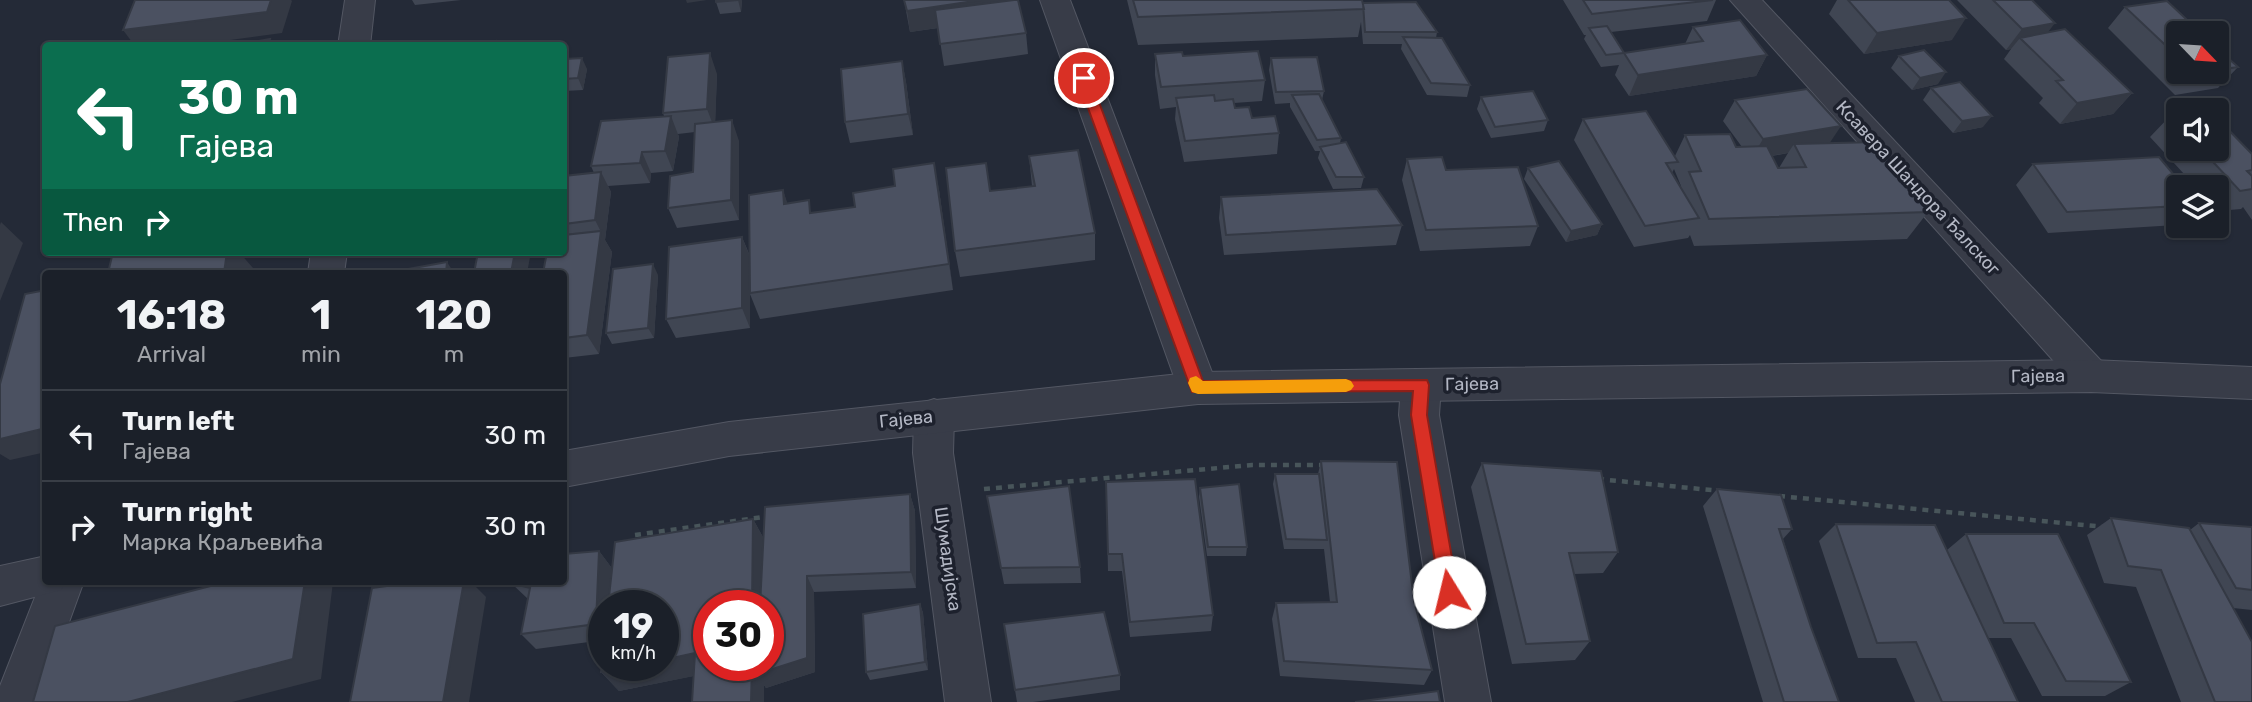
<!DOCTYPE html>
<meta charset="utf-8">
<style>
:root{--surface:#1b2029;--page:#242831;--text:#f1f3f6;--muted:#a0a3a8;--line:#393e46}
body{margin:0;font-family:Rubik,sans-serif;background:var(--page);color:var(--text);height:100vh;display:flex;flex-direction:column;font-size:26px;white-space:nowrap}
*{box-sizing:border-box;margin:0}
p{font-size:23px;color:var(--muted)}
.icon{flex:none;width:38px;height:38px;fill:none;stroke:currentColor;stroke-width:2;stroke-linecap:round;stroke-linejoin:round}
.map{position:relative;flex:1;overflow:hidden}
.side{position:absolute;left:42px;top:270px;width:525px;height:315px;display:flex;flex-direction:column;background:var(--surface);border-radius:7px;box-shadow:0 2px 5px #0004,0 0 0 2px var(--line)}
.side>*{flex:none}
.top-card{position:absolute;left:42px;top:42px;width:525px;height:214px;border-radius:7px;box-shadow:0 2px 5px #0004,0 0 0 2px var(--line);background:#0b6e4f;color:#fff;overflow:hidden}
.needle{width:46px;rotate:115deg}
.controls{position:absolute;left:2166px;top:21px;display:grid;gap:14px}
.controls a{display:grid;place-items:center;width:63px;height:63px;border-radius:7px;background:var(--surface);box-shadow:0 2px 5px #0004,0 0 0 2px var(--line);font-size:35px}
.speed{position:absolute;left:588px;top:590px;display:flex;gap:14px;font-size:35px;font-weight:700;text-align:center}
.speed>*{display:grid;place-content:center;width:91px;height:91px;border-radius:50%;background:var(--surface);box-shadow:0 2px 5px #0004,0 0 0 2px var(--line);line-height:1}
.speed small{font-size:18px;font-weight:400}
.speed .limit{border:10px solid #d22;background:#fff;color:#111}
.pin{position:absolute;display:grid;place-items:center;width:60px;height:60px;color:#fff;margin:-30px;border:4px solid #fff;border-radius:50%;box-shadow:0 2px 7px #0007}
.me{position:absolute;width:77px;margin:-38px;rotate:351deg;stroke-linejoin:round;filter:drop-shadow(0 0 5px #0008)}
.turn{display:flex;align-items:center;gap:24px;height:147px;padding:0 21px;font-size:32px}
.turn .icon{width:91px;height:91px;stroke-width:2.5}
.turn b{display:block;font-size:49px;line-height:60px}
.then{display:flex;align-items:center;height:66px;padding:0 21px;background:#0003;gap:14px;font-size:26px}
.eta{display:flex;justify-content:space-evenly;align-items:center;height:119px;text-align:center}
.eta b{font-size:42px;font-weight:700;line-height:49px}
ul{padding:0;list-style:none}
li{display:flex;align-items:center;gap:21px;height:91px;padding:0 21px;border-top:2px solid var(--line)}
li div{flex:1}
li b{display:block;font-size:26px}
li em{font-style:normal}
.map>svg:first-child{display:block}
.lines{fill:none;stroke-linecap:round;stroke-linejoin:round}
.minor-casing{stroke:#535763;stroke-width:2}
.tertiary-casing{stroke:#535763;stroke-width:2}
.path{stroke:#48555a;stroke-width:4.5;stroke-dasharray:6 6;stroke-linecap:butt}
.minor{fill:#383c48;fill-rule:evenodd}
.tertiary{fill:#383c48;fill-rule:evenodd}
.wall{fill:#404653;fill-rule:evenodd}
.shaded-wall{fill:#343944}
.building{fill:#4b5161;stroke:#343944;stroke-width:2}
.route{fill:#d93025;stroke:#8d1f18;stroke-width:2}
.slow{fill:#f59e0b}
.labels{text-anchor:middle;dominant-baseline:central;stroke-width:7;stroke-linejoin:round;paint-order:stroke}
.street-label{font-size:18px;fill:#b3b7c4;stroke:#1d212d}
</style>
<div class="map">
<svg width="2252" height="702" viewBox="0 0 2252 702">
<rect width="100%" height="100%" fill="#242a37"/>
<g class="lines">
<defs>
<path id="minor" d="M 345,0 L 375,0 L 370,46 L 338,46 Z
M 1040,0 L 1070,0 L 1218,388 L 1212,400 L 1198,404 L 1184,400 L 1178,388 Z
M 1730,0 L 1762,0 L 2105,365 L 2111,376 L 2105,387 L 2091,392 L 2077,387 Z
M 311,252 L 347,252 L 344,273 L 308,273 Z
M 1421,369 L 1435,374 L 1441,385 L 1439,415 L 1491,702 L 1445,702 L 1399,415 L 1401,385 L 1407,374 Z
M 934,399 L 948,404 L 954,416 L 953,453 L 991,702 L 945,702 L 913,453 L 914,416 L 920,404 Z
M 46,569 L 46,581 L 84,581 L 40,702 L 0,702 L 0,686 Z"/>
<path id="tertiary" d="M 2091,360 L 2252,367 L 2252,399 L 2091,392 L 1198,404 L 729,456 L 564,487 L 564,451 L 729,422 L 1198,372 Z
M 46,556 L 46,581 L 66,581 L 61,590 L 0,606 L 0,566 Z"/>
</defs>
<use href="#minor" class="minor-casing"/>
<use href="#tertiary" class="tertiary-casing"/>
<path class="path" d="M 1598,479 L 1721,491
M 984,489 L 1252,465 L 1324,465
M 1779,496 L 2105,527
M 635,535 L 770,516"/>
<use href="#minor" class="minor"/>
<use href="#tertiary" class="tertiary"/>
</g>
<path class="wall" d="M 412,0 L 461,0 L 415,5 Z
M 742,0 L 741,12 L 720,14 L 716,2 Z
M 904,0 L 1026,33 L 1028,54 L 944,66 L 938,28 L 910,32 Z
M 1127,0 L 1362,0 L 1363,4 L 1437,32 L 1436,38 L 1470,85 L 1467,97 L 1427,95 L 1401,49 L 1402,44 L 1363,44 L 1361,22 L 1358,37 L 1138,45 Z
M 1563,0 L 1716,0 L 1707,21 L 1611,32 L 1624,53 L 1685,44 L 1693,27 L 1767,55 L 1756,76 L 1629,96 L 1615,75 L 1619,65 L 1601,67 L 1584,39 L 1586,35 L 1584,35 Z
M 1837,0 L 1949,0 L 1952,40 L 1864,54 L 1829,14 Z
M 1957,0 L 2032,0 L 2048,32 L 2132,93 L 2113,114 L 2060,124 L 2039,103 L 2043,98 L 2004,59 L 2011,49 L 2006,50 Z
M 2125,7 L 2179,33 L 2179,72 L 2217,72 L 2217,48 L 2238,67 L 2218,88 L 2175,95 L 2108,28 Z
M 1155,54 L 1183,56 L 1265,80 L 1262,101 L 1234,103 L 1235,108 L 1279,133 L 1277,154 L 1184,162 L 1175,119 L 1176,107 L 1160,109 L 1155,75 Z
M 1899,56 L 1938,84 L 1912,90 L 1891,68 Z
M 1271,58 L 1324,91 L 1322,100 L 1341,138 L 1340,143 L 1364,177 L 1361,188 L 1333,189 L 1318,158 L 1320,151 L 1315,151 L 1290,107 L 1290,103 L 1275,104 L 1269,70 Z
M 564,59 L 587,69 L 583,90 L 564,91 Z
M 902,61 L 906,82 L 913,135 L 850,143 L 845,122 Z
M 717,74 L 715,122 L 739,141 L 739,220 L 677,228 L 668,208 L 693,172 L 695,132 L 678,134 L 679,137 L 673,171 L 651,173 L 650,183 L 608,186 L 611,192 L 605,240 L 612,252 L 599,354 L 564,358 L 564,176 L 594,173 L 591,166 L 664,116 L 663,113 Z
M 1931,88 L 1983,127 L 1953,133 L 1923,100 Z
M 1481,97 L 1548,120 L 1544,131 L 1491,138 L 1477,109 Z
M 1735,100 L 1830,143 L 1893,167 L 1928,212 L 1907,239 L 1694,246 L 1690,235 L 1688,238 L 1634,247 L 1574,140 L 1583,119 L 1675,156 L 1685,135 L 1736,147 L 1742,147 L 1723,121 ZM 1788,153 L 1779,168 L 1778,168 L 1772,156 ZM 1674,169 L 1681,186 L 1681,187 L 1672,173 Z
M 2179,115 L 2179,149 L 2217,149 L 2252,154 L 2252,220 L 2243,207 L 2241,209 L 2218,211 L 2217,210 L 2217,187 L 2196,187 L 2150,137 L 2170,116 Z
M 1029,156 L 1095,233 L 1095,260 L 960,277 L 955,251 L 990,191 L 1032,186 Z
M 1407,159 L 1446,170 L 1538,226 L 1530,246 L 1420,251 L 1402,180 Z
M 2033,164 L 2179,187 L 2179,223 L 2176,225 L 2048,233 L 2016,185 Z
M 1528,168 L 1602,224 L 1597,235 L 1566,242 L 1524,179 Z
M 895,186 L 939,190 L 953,290 L 760,319 L 750,294 L 750,328 L 676,338 L 666,319 L 742,237 L 750,256 L 783,190 L 787,204 L 813,213 L 855,207 Z
M 1221,197 L 1402,225 L 1396,245 L 1224,255 L 1219,218 Z
M 658,275 L 654,338 L 612,344 L 606,333 Z
M 1321,461 L 1414,601 L 1432,670 L 1424,685 L 1280,676 L 1272,619 L 1276,603 L 1330,602 L 1324,549 L 1284,549 L 1273,484 L 1275,474 L 1318,474 Z
M 1482,463 L 1618,552 L 1603,573 L 1574,574 L 1590,641 L 1575,660 L 1512,664 L 1471,487 Z
M 1106,482 L 1213,615 L 1211,631 L 1130,637 L 1122,571 L 1108,571 Z
M 1200,488 L 1247,547 L 1246,556 L 1207,556 L 1199,497 Z
M 1717,489 L 1792,529 L 1783,539 L 1811,627 L 1839,702 L 1763,702 L 1703,506 Z
M 910,494 L 915,511 L 916,588 L 814,592 L 815,672 L 766,688 L 764,685 L 693,676 L 619,691 L 601,672 L 663,665 L 604,606 L 604,640 L 536,649 L 521,634 L 528,599 L 511,583 L 599,551 L 611,567 L 611,580 L 753,519 L 764,539 Z
M 987,496 L 1080,567 L 1081,583 L 1004,584 Z
M 2111,518 L 2190,530 L 2199,523 L 2252,527 L 2252,610 L 2233,608 L 2252,702 L 2181,702 L 2136,587 L 2104,583 L 2087,535 Z
M 1836,524 L 1947,550 L 1966,534 L 2131,682 L 2105,696 L 2042,696 L 2011,638 L 1988,638 L 2018,702 L 1915,702 L 1896,658 L 1858,658 L 1819,541 Z
M 920,604 L 923,613 L 928,670 L 870,680 L 866,672 Z
M 1120,675 L 1120,690 L 1033,702 L 1017,702 L 1015,690 Z"/>
<path class="shaded-wall" d="M 271,0 L 291,0 L 292,1 L 282,33 L 186,46 L 135,46 L 123,30 Z
M 686,0 L 707,0 L 687,3 Z
M 738,0 L 742,0 L 741,12 Z
M 981,0 L 1016,0 L 1018,16 L 910,32 L 907,11 Z
M 1966,18 L 1952,40 L 1864,54 L 1877,33 Z
M 2055,23 L 2039,44 L 2020,38 L 2011,49 L 2006,50 L 2022,29 Z
M 710,53 L 717,74 L 715,130 L 707,109 Z
M 1767,55 L 1756,76 L 1629,96 L 1638,75 Z
M 582,58 L 587,69 L 583,90 L 578,78 Z
M 902,61 L 906,82 L 913,135 L 908,114 Z
M 1946,72 L 1938,84 L 1912,90 L 1920,78 Z
M 2132,93 L 2113,114 L 2060,124 L 2077,103 Z
M 671,116 L 679,137 L 673,171 L 665,151 Z
M 1992,116 L 1983,127 L 1953,133 L 1962,121 Z
M 732,120 L 739,141 L 739,220 L 731,200 Z
M 1841,126 L 1827,147 L 1794,144 L 1788,153 L 1751,159 L 1763,139 Z
M 642,152 L 651,173 L 650,183 L 640,163 Z
M 934,163 L 939,190 L 953,290 L 949,264 Z
M 601,172 L 611,192 L 605,240 L 612,252 L 599,354 L 587,335 L 601,232 L 595,220 Z
M 783,190 L 792,217 L 784,204 Z
M 1,222 L 23,243 L 0,301 L 0,225 Z
M 1602,224 L 1597,235 L 1566,242 L 1571,231 Z
M 742,237 L 750,257 L 750,328 L 742,308 Z
M 227,252 L 239,252 L 253,268 L 252,273 L 224,273 Z
M 515,252 L 531,252 L 527,273 L 511,273 Z
M 447,262 L 454,273 L 446,273 Z
M 653,264 L 658,275 L 654,338 L 648,328 Z
M 46,428 L 46,452 L 10,460 L 0,454 L 0,439 Z
M 910,494 L 915,511 L 916,588 L 911,572 Z
M 753,519 L 765,541 L 765,606 L 752,606 Z
M 599,551 L 611,567 L 610,606 L 604,606 L 604,633 L 596,624 Z
M 807,576 L 814,592 L 815,672 L 766,688 L 764,685 L 764,702 L 751,702 L 752,665 L 764,665 Z
M 305,581 L 331,581 L 333,582 L 321,679 L 232,702 L 128,702 Z
M 464,581 L 470,581 L 486,597 L 469,702 L 443,702 Z
M 920,604 L 923,613 L 928,670 L 925,662 Z
M 695,653 L 709,673 L 619,691 L 601,672 L 635,665 L 663,665 L 663,660 Z"/>
<path class="building" d="M 135,0 L 271,0 L 267,12 L 123,30 Z
M 716,0 L 738,0 L 716,2 Z
M 904,0 L 981,0 L 907,11 Z
M 1014,0 L 1018,0 L 1026,33 L 940,44 L 935,10 Z
M 1133,0 L 1362,0 L 1364,9 L 1138,17 Z
M 1583,0 L 1713,0 L 1592,14 Z
M 1848,0 L 1949,0 L 1966,18 L 1877,33 Z
M 1993,0 L 2032,0 L 2055,23 L 2022,29 Z
M 2167,1 L 2201,33 L 2179,33 L 2179,58 L 2125,7 Z
M 1416,2 L 1437,32 L 1365,32 L 1363,3 Z
M 1740,20 L 1767,55 L 1638,75 L 1624,53 L 1703,41 L 1693,27 Z
M 1607,26 L 1624,53 L 1606,55 L 1589,28 Z
M 2065,29 L 2132,93 L 2077,103 L 2056,81 L 2063,80 L 2020,38 Z
M 1403,37 L 1442,38 L 1470,85 L 1431,83 Z
M 270,39 L 268,46 L 230,46 Z
M 496,41 L 496,46 L 470,46 Z
M 2217,48 L 2238,67 L 2217,70 Z
M 1924,50 L 1946,72 L 1920,78 L 1899,56 Z
M 1258,51 L 1265,80 L 1161,87 L 1155,54 L 1182,52 L 1183,56 Z
M 710,53 L 707,109 L 663,113 L 668,57 Z
M 1317,57 L 1324,91 L 1276,92 L 1271,58 Z
M 582,58 L 578,78 L 564,79 L 564,59 Z
M 902,61 L 908,114 L 845,122 L 841,69 Z
M 1960,82 L 1992,116 L 1962,121 L 1931,88 Z
M 1807,89 L 1841,126 L 1763,139 L 1735,100 Z
M 1533,91 L 1548,120 L 1495,127 L 1481,97 Z
M 1319,94 L 1341,138 L 1317,140 L 1292,95 Z
M 1214,95 L 1215,101 L 1233,99 L 1235,108 L 1249,107 L 1252,118 L 1275,116 L 1279,133 L 1185,141 L 1176,98 Z
M 1646,111 L 1678,162 L 1666,163 L 1699,218 L 1645,226 L 1583,119 Z
M 2179,115 L 2179,126 L 2170,116 Z
M 671,116 L 665,151 L 642,152 L 640,163 L 591,166 L 601,121 Z
M 2217,118 L 2252,154 L 2252,170 L 2247,171 L 2252,176 L 2252,189 L 2240,191 L 2201,149 L 2217,149 Z
M 732,120 L 731,200 L 668,208 L 670,176 L 693,172 L 695,124 Z
M 1730,134 L 1736,147 L 1767,146 L 1778,168 L 1806,167 L 1794,144 L 1878,142 L 1893,167 L 1903,167 L 1928,212 L 1709,219 L 1689,172 L 1701,171 L 1685,135 Z
M 1346,142 L 1364,177 L 1336,177 L 1320,147 Z
M 1078,150 L 1095,233 L 955,251 L 946,168 L 986,163 L 990,191 L 1035,186 L 1029,156 Z
M 1442,157 L 1446,170 L 1518,167 L 1538,226 L 1426,230 L 1407,159 Z
M 2159,157 L 2184,187 L 2179,187 L 2179,206 L 2067,212 L 2033,164 Z
M 1559,161 L 1602,224 L 1571,231 L 1528,168 Z
M 934,163 L 949,264 L 750,293 L 749,195 L 783,190 L 784,204 L 809,200 L 810,213 L 855,207 L 853,193 L 895,186 L 893,169 Z
M 601,172 L 595,220 L 564,224 L 564,176 Z
M 1377,189 L 1402,225 L 1226,235 L 1221,197 Z
M 601,231 L 587,335 L 564,338 L 564,273 L 543,273 L 547,252 L 564,252 L 564,235 Z
M 742,237 L 742,308 L 666,319 L 669,247 Z
M 113,252 L 168,252 L 168,254 L 178,252 L 227,252 L 224,273 L 108,273 Z
M 478,252 L 515,252 L 511,273 L 474,273 Z
M 447,262 L 446,273 L 386,273 Z
M 653,264 L 648,328 L 606,333 L 613,269 Z
M 46,290 L 46,428 L 0,439 L 0,384 L 25,294 Z
M 1321,461 L 1397,462 L 1414,601 L 1432,670 L 1284,661 L 1276,603 L 1337,602 Z
M 1482,463 L 1601,471 L 1618,552 L 1569,553 L 1590,641 L 1526,644 Z
M 1275,474 L 1319,474 L 1327,540 L 1286,539 Z
M 1195,479 L 1213,615 L 1130,622 L 1122,554 L 1108,554 L 1106,482 Z
M 1239,484 L 1247,547 L 1208,547 L 1200,488 Z
M 1069,486 L 1080,567 L 1001,568 L 987,496 Z
M 1717,489 L 1781,495 L 1792,529 L 1779,529 L 1811,627 L 1839,702 L 1784,702 Z
M 910,494 L 911,572 L 807,576 L 807,658 L 757,674 L 757,665 L 768,665 L 768,606 L 760,606 L 765,507 Z
M 2111,518 L 2189,528 L 2252,642 L 2252,702 L 2215,702 L 2161,570 L 2128,566 Z
M 753,519 L 752,606 L 709,606 L 709,665 L 752,665 L 751,702 L 692,702 L 695,653 L 663,660 L 663,606 L 608,606 L 615,542 Z
M 2199,523 L 2252,527 L 2252,590 L 2236,588 Z
M 1836,524 L 1935,525 L 2018,702 L 1942,702 L 1916,642 L 1877,643 Z
M 1966,534 L 2058,534 L 2131,682 L 2066,681 L 2034,623 L 2004,623 Z
M 599,551 L 596,624 L 521,634 L 530,588 L 511,583 L 512,581 L 564,581 L 564,554 Z
M 230,581 L 305,581 L 293,659 L 128,702 L 33,702 L 55,626 Z
M 424,581 L 464,581 L 443,702 L 350,702 L 372,588 Z
M 920,604 L 925,662 L 866,672 L 863,614 Z
M 1104,612 L 1120,675 L 1015,690 L 1004,624 Z
M 604,648 L 604,665 L 635,665 L 601,672 Z
M 1438,691 L 1440,702 L 1355,702 Z"/>
<path class="route" d="M 1084,73 L 1090,78 L 1203,381 L 1427,380 L 1429,385 L 1427,415 L 1458,592 L 1455,597 L 1449,600 L 1442,597 L 1440,592 L 1411,415 L 1413,391 L 1192,392 L 1077,78 Z"/>
<path class="slow" d="M 1196,376 L 1203,381 L 1346,379 L 1351,381 L 1354,386 L 1351,390 L 1346,392 L 1198,394 L 1192,392 L 1188,383 L 1190,378 Z"/>
<g class="labels">
<g class="street-label">
<text transform="translate(1918 188) rotate(47)">Ксавера Шандора Ђалског</text>
<text transform="translate(2038 376) rotate(-1)">Гајева</text>
<text transform="translate(1472 384) rotate(-1)">Гајева</text>
<text transform="translate(906 419) rotate(-6)">Гајева</text>
<text transform="translate(948 559) rotate(82)">Шумадијска</text>
</g>
</g>
</svg>
<div class="controls">
<a><svg class="needle" viewBox="-14 -14 28 28"><path d="M0-13l5 13h-10z" fill="#e53935"/><path d="M0 13l5-13h-10z" fill="#a0a3a8"/></svg></a>
<a><svg class="icon" aria-label="sound" viewBox="0 0 24 24"><path d="M4 9h4l5-4v14l-5-4H4zM17 9q2 3 0 6"/></svg></a>
<a><svg class="icon" aria-label="layers" viewBox="0 0 24 24"><path d="M12 4l9 5-9 5-9-5zM3 14l9 5 9-5"/></svg></a>
</div>
<div class="speed"><div>19<small>km/h</small></div><div class="limit">30</div></div>
<div class="pin" style="left:1084px;top:78px;background:#d93025"><svg class="icon" aria-label="arrive" viewBox="0 0 24 24"><path d="M6 21V4h12l-3 4 3 4H6"/></svg></div>
<svg class="me" style="left:1449px;top:592px" viewBox="-20 -20 40 40"><circle r="19" fill="#fff"/><path d="M0-13L10 11 0 6-10 11z" fill="#d93025"/></svg>
<div class="top-card">
<div class="turn"><svg class="icon" aria-label="left" viewBox="0 0 24 24"><path d="M17 20v-9H6M10 6l-5 5 5 5"/></svg><div><b>30 m</b>Гајева</div></div>
<div class="then">Then<svg class="icon" aria-label="right" viewBox="0 0 24 24"><path d="M7 20v-9h11M14 6l5 5-5 5"/></svg></div>
</div>
<section class="side">
<div class="eta">
<div><b>16:18</b><p>Arrival</p></div>
<div><b>1</b><p>min</p></div>
<div><b>120</b><p>m</p></div>
</div>
<ul>
<li><svg class="icon" aria-label="left" viewBox="0 0 24 24"><path d="M17 20v-9H6M10 6l-5 5 5 5"/></svg><div><b>Turn left</b><p>Гајева</p></div><em>30 m</em></li>
<li><svg class="icon" aria-label="right" viewBox="0 0 24 24"><path d="M7 20v-9h11M14 6l5 5-5 5"/></svg><div><b>Turn right</b><p>Марка Краљевића</p></div><em>30 m</em></li>
</ul>
</section>
</div>
